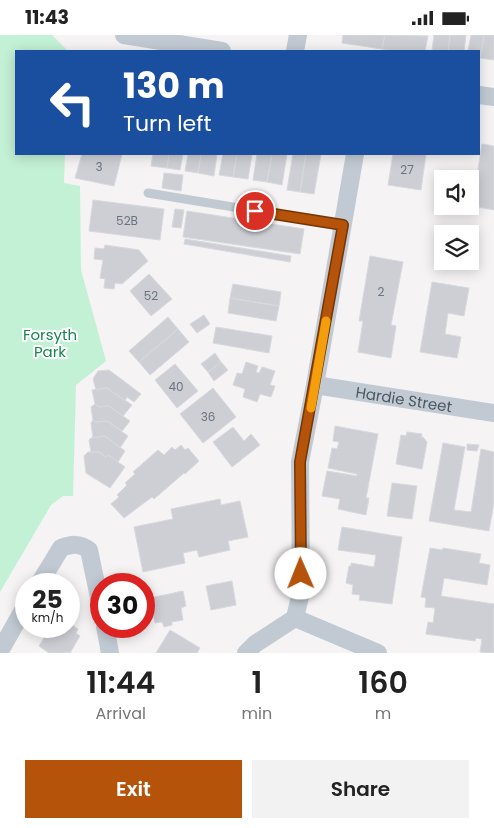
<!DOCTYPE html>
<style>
:root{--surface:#fff;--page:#f2f2f2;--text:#222;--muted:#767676;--accent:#b45309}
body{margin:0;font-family:Poppins,sans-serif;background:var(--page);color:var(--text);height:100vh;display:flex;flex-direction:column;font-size:19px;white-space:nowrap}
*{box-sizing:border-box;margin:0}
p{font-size:16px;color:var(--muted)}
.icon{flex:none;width:28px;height:28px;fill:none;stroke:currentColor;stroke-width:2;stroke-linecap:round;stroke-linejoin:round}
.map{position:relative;height:618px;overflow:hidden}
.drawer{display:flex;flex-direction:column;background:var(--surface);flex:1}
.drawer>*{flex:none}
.hud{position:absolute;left:15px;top:15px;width:465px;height:105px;border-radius:0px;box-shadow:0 2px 12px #0003;background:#1a4fa0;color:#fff;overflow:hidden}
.fabs{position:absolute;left:434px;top:135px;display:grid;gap:10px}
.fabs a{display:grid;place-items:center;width:45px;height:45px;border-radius:0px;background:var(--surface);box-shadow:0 2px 12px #0003;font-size:25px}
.speed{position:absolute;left:15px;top:538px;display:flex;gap:10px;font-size:25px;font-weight:700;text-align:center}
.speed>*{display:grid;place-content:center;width:65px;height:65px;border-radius:50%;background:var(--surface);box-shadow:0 2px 12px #0003;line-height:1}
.speed small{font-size:12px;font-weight:400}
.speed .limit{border:8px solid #d22;background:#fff;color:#111}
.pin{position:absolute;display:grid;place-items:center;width:42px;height:42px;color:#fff;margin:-21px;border:2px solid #fff;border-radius:50%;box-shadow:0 1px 5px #0007}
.me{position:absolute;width:55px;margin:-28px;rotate:359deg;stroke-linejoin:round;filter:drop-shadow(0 0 4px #0008)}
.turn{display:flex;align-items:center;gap:18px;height:105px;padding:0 25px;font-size:22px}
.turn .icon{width:65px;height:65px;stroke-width:2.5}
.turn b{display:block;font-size:35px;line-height:42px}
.eta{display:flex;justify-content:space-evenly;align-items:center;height:85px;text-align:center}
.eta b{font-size:30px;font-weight:600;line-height:35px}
.primary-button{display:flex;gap:10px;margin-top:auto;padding:10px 25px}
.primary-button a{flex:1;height:58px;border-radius:0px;background:var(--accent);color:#fff;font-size:20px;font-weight:600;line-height:58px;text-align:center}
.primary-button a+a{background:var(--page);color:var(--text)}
.status{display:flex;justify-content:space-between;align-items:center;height:35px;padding:0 25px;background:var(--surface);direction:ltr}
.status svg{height:14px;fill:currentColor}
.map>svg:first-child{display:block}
.green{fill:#c3f1d5}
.building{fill:#cdcfd5;stroke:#d7d9de}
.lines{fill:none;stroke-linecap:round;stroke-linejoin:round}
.service{stroke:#c1cad2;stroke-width:9}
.minor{stroke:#c1cad2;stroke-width:18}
.route-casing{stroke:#753606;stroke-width:12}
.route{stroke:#b45309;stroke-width:9}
.slow{stroke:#f59e0b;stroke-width:9}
.labels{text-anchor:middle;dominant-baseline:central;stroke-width:4;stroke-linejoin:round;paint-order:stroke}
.number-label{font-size:12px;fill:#6b747e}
.park-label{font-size:15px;fill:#17864f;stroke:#fff}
.street-label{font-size:15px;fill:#4a5661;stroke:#fff}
</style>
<div class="status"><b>11:43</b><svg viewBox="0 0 49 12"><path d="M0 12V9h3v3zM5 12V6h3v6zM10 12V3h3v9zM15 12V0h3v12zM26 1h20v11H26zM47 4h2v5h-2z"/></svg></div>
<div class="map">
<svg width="494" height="618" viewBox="0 0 494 618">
<rect width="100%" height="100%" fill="#f5f3f3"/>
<path class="green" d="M 0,0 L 52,0 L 68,16 L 16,16 L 16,119 L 65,119 L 64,148 L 80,151 L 81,235 L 106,326 L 76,350 L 73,461 L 63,461 L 51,470 L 0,557 Z"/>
<path class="building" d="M 343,0 L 385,0 L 382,14 L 342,8 Z
M 385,0 L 428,1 L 425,16 L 393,16 L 382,14 Z
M 434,0 L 450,0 L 448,16 L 432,16 Z
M 450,0 L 466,0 L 464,16 L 448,16 Z
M 471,0 L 484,0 L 480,23 L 479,22 L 479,16 L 468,16 Z
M 484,0 L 494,0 L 494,25 L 480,23 Z
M 482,109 L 494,111 L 494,175 L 472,171 Z
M 82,119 L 122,119 L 114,151 L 75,143 Z
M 153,119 L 169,119 L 167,133 L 151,131 Z
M 169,119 L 183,119 L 180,135 L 167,133 Z
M 188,119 L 201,119 L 198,138 L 185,136 Z
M 201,119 L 217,119 L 214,141 L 198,138 Z
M 223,119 L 237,119 L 233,142 L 219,140 Z
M 237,119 L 252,119 L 248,144 L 233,142 Z
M 257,119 L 272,119 L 267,147 L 253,145 Z
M 272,119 L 287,119 L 282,150 L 267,147 Z
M 293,119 L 306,119 L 300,157 L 287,155 Z
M 306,119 L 321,119 L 314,159 L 300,157 Z
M 393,119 L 426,119 L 421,155 L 388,150 Z
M 164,138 L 183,140 L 181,156 L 162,153 Z
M 93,165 L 164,174 L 160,205 L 89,196 Z
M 175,174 L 184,175 L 181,193 L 172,192 Z
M 187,176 L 304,194 L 300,219 L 183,202 Z
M 185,204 L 291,221 L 290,227 L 184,209 Z
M 105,210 L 139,215 L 148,226 L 122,249 L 115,248 L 114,254 L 104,253 L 105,244 L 100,243 L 103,225 L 94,224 L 95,213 L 104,214 Z
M 370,221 L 403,227 L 391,290 L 396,291 L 391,323 L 358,317 L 363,286 L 359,286 Z
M 149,239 L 172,264 L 151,281 L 130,256 Z
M 432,247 L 469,253 L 464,281 L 448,278 L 445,299 L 461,302 L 457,323 L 420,317 Z
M 233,249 L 281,257 L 279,271 L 230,263 Z
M 230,263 L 279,271 L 276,286 L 228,278 Z
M 204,280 L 210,289 L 197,298 L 190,289 Z
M 168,282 L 178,294 L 139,327 L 129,316 Z
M 216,292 L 272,301 L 269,318 L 213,308 Z
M 178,294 L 189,307 L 150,340 L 139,327 Z
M 215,318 L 221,327 L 208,337 L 201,329 Z
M 221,327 L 228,335 L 214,346 L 208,337 Z
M 246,327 L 258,331 L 256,337 L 259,338 L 262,332 L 275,336 L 270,350 L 275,351 L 271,362 L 260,359 L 257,367 L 243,362 L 245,354 L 233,350 L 237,338 L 242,339 Z
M 175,329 L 198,356 L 177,373 L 155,345 Z
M 109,335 L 141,359 L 134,367 L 127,362 L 125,366 L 107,353 L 96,355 L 93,344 L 98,336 Z
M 107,353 L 132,370 L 123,381 L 109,371 L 99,372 L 95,369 L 92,355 Z
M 213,353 L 236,382 L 203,408 L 180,379 Z
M 95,369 L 99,372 L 109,371 L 130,386 L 122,396 L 107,386 L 96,387 L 93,385 L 91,372 Z
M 93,385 L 96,387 L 107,386 L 128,401 L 120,413 L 105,401 L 93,403 L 91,388 Z
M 335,391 L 378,399 L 366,463 L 369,463 L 366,480 L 338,474 L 340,464 L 322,461 L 327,436 L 357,441 L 357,439 L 328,433 L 332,413 L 337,414 L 339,407 L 333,406 Z
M 233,392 L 244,406 L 251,399 L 260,410 L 232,432 L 213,407 Z
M 407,397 L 422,399 L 421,402 L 423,402 L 427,407 L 422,434 L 396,429 L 401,400 L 406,401 Z
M 105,401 L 125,416 L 118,427 L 108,420 L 106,422 L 99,417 L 91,417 L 89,405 L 91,403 Z
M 443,408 L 465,412 L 454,475 L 471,477 L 481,414 L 494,417 L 494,468 L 489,496 L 429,486 Z
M 467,409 L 479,410 L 477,416 L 467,415 Z
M 181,410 L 185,415 L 188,413 L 199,426 L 185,439 L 184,438 L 154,464 L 152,462 L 124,483 L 111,469 L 119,462 L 117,460 L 127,450 L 125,448 L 135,439 L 133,437 L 158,415 L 164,420 L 172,412 L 175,415 Z
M 88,417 L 99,417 L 106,422 L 108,420 L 125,432 L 110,453 L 86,438 L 84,421 Z
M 392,448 L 417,451 L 412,484 L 387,481 Z
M 220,464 L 221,470 L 240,466 L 248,502 L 228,506 L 230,515 L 199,522 L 197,515 L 183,518 L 185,528 L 143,537 L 134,492 L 173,484 L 171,474 Z
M 342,492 L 402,502 L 392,569 L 359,565 L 360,560 L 352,559 L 353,550 L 346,548 L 349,531 L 351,531 L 351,528 L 374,532 L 376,520 L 338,515 Z
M 430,513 L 442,515 L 443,513 L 481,519 L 479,528 L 490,530 L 487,550 L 444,543 L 441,561 L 494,569 L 494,618 L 480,617 L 482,604 L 476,603 L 475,606 L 426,599 L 428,587 L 433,588 L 435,573 L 425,572 L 426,563 L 421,562 Z
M 232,546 L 236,570 L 211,575 L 206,551 Z
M 183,556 L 186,571 L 181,573 L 183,585 L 172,587 L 172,590 L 164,592 L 162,587 L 155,588 L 150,563 Z
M 69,588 L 78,594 L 76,598 L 80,601 L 70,618 L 66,617 L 65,618 L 49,618 L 39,611 L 51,591 L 69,591 Z
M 170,595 L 200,613 L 197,618 L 156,618 Z"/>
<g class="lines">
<path class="service" d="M 148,158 L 343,190"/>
<g class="minor">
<path d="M 124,0 L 222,16"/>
<path d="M 295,16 L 298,0"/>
<path d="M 479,60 L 494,62"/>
<path id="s1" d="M 315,350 L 494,378"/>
<path d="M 39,549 L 61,513 C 72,509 79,508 89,515 L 101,572"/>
<path d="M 295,583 L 378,618"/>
<path d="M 105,591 L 110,618"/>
<path d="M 0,616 L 26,570"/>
<path d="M 246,618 L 255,609 L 295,583 L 301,557 L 300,427 L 315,350 L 355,119"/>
</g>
</g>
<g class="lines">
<defs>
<path id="route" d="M 255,176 L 343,190 L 300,427 L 301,539"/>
</defs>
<use href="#route" class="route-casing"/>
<use href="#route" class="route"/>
<path class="slow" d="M 311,373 L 326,286"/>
</g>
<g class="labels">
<g class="number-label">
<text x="99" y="131">3</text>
<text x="407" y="134">27</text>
<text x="127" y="185">52B</text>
<text x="381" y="256">2</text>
<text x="151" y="260">52</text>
<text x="176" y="351">40</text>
<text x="208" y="381">36</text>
</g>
<g class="park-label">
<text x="50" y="299">Forsyth<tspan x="50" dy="17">Park</tspan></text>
</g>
<g class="street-label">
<text stroke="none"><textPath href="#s1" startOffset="90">Hardie Street</textPath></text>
</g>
</g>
</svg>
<div class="fabs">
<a><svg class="icon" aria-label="sound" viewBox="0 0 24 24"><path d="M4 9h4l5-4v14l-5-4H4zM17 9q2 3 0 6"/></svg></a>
<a><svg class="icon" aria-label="layers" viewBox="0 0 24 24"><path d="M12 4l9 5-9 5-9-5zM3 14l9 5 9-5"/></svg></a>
</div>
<div class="speed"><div>25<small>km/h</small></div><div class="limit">30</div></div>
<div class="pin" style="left:255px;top:176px;background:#d93025"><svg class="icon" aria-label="arrive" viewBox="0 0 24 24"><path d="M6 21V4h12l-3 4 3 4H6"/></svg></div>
<svg class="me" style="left:301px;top:539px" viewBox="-20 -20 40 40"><circle r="19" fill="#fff"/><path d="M0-13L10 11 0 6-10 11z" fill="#b45309"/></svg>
<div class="hud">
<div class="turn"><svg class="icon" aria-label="left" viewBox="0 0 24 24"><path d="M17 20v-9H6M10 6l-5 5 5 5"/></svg><div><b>130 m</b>Turn left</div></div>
</div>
</div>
<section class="drawer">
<div class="eta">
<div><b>11:44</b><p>Arrival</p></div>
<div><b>1</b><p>min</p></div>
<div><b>160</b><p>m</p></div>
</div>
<div class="primary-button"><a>Exit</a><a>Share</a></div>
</section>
